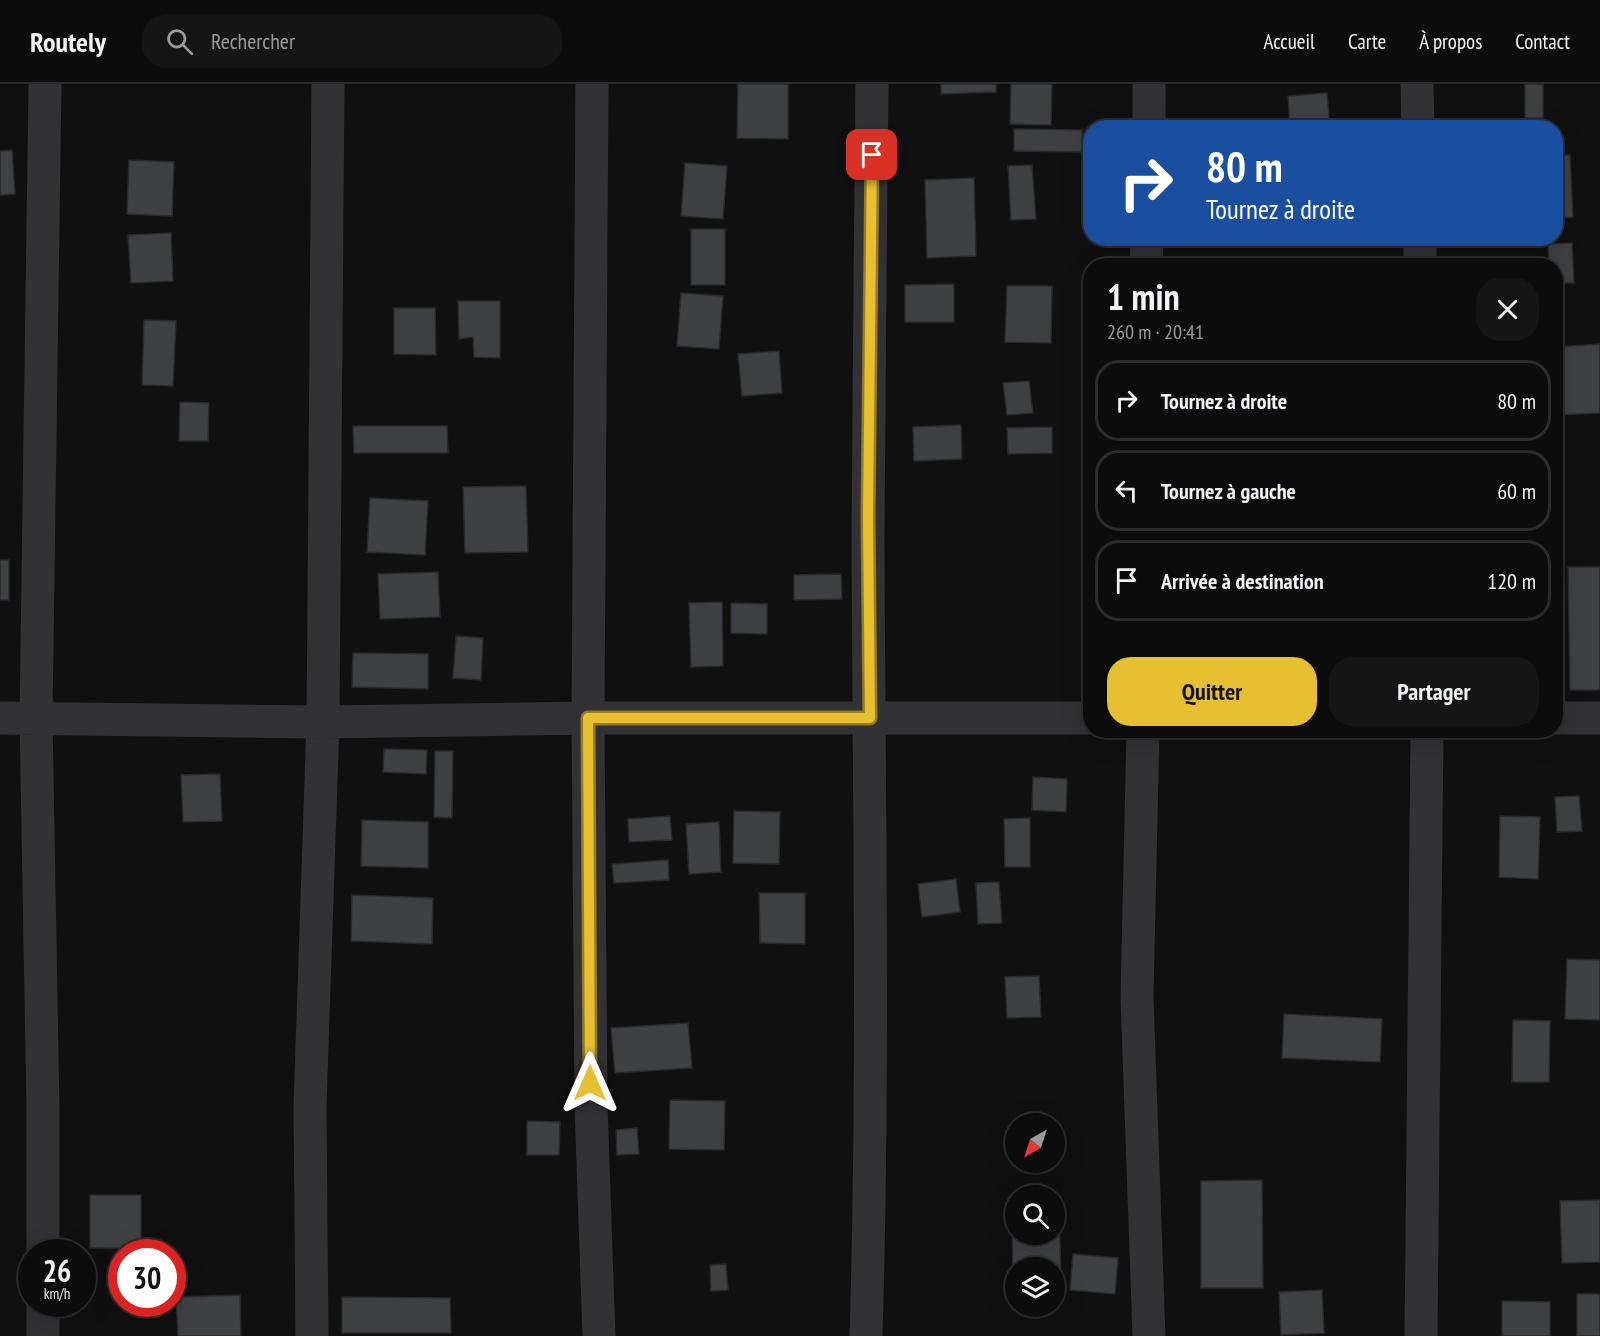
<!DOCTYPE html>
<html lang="fr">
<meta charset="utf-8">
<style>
:root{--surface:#0c0c0d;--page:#151516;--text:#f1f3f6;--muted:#9a9b9d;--line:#2c2c2e;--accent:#e7c032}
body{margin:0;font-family:"PT Sans Narrow",sans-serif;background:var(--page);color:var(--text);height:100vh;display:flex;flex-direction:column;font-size:22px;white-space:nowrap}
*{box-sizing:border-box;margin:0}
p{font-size:20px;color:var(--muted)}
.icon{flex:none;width:33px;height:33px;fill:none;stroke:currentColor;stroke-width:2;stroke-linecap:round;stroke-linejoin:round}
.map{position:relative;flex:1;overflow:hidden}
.side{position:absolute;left:1083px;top:174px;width:480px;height:480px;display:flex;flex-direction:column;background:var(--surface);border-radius:24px;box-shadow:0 6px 24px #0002,0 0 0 2px var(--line)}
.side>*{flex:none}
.guide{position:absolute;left:1083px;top:36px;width:480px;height:126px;border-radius:24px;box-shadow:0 6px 24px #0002,0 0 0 2px var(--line);background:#1a4fa0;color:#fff;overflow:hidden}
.needle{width:39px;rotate:219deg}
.buttons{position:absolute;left:1005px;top:1029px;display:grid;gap:12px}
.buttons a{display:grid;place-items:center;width:60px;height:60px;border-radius:50%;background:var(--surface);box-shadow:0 6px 24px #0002,0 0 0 2px var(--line);font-size:30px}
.speed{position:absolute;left:18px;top:1155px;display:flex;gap:12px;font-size:30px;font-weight:700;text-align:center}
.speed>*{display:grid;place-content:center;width:78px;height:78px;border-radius:50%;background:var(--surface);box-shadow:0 6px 24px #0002,0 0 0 2px var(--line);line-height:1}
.speed small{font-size:15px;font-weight:400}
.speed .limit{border:9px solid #d22;background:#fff;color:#111}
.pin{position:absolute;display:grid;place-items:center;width:51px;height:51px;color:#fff;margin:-26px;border-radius:12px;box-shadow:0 3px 9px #0006}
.me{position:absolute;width:66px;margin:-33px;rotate:0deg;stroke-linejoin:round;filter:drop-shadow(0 0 4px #0008)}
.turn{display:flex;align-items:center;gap:21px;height:126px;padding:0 24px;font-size:27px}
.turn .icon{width:78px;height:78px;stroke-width:2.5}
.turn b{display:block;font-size:42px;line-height:51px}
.round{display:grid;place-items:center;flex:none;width:63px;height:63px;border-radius:24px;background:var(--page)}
.summary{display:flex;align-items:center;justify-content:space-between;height:102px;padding:0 24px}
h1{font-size:36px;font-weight:700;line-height:45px}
.action{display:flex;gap:12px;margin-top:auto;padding:12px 24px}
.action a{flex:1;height:69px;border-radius:24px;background:var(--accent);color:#111;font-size:24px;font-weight:700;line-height:69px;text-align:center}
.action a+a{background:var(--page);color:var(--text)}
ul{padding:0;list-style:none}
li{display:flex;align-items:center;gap:18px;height:81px;margin:0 12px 9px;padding:0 12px;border:3px solid var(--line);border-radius:24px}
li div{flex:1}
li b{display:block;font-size:22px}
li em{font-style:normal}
header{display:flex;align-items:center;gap:36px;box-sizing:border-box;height:84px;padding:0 30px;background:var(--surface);border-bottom:2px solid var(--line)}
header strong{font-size:28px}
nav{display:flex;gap:33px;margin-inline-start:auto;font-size:21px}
.search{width:420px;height:54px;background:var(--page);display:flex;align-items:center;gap:15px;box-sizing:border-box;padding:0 21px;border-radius:24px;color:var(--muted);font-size:22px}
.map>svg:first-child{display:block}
.building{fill:#3f4044;stroke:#2a2a2d;stroke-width:1.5}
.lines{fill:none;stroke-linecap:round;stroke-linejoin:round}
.minor{stroke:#313136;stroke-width:33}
.route-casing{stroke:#967d20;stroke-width:15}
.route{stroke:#e7c032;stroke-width:10}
</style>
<header>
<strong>Routely</strong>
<div class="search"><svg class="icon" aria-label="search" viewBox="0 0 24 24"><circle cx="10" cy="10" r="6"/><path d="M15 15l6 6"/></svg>Rechercher</div>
<nav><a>Accueil</a><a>Carte</a><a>À propos</a><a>Contact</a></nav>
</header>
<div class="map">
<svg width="1600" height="1252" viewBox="0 0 1600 1252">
<rect width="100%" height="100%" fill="#101011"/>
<path class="building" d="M 738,0 L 788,0 L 788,55 L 737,54 Z
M 941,0 L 996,0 L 996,8 L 941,10 Z
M 1011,0 L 1052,0 L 1051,41 L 1010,40 Z
M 1525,0 L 1543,0 L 1543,34 L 1525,34 Z
M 1327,9 L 1330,44 L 1290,44 L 1288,12 Z
M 1014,45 L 1082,46 L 1082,68 L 1014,67 Z
M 12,66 L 15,110 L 0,111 L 0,67 Z
M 1556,71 L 1570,71 L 1573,133 L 1556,134 Z
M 129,76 L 174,78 L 172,132 L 127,130 Z
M 685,79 L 727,82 L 723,135 L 681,132 Z
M 1032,81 L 1036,135 L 1011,136 L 1008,82 Z
M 974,94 L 976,172 L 927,174 L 925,96 Z
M 691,145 L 725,145 L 725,201 L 691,201 Z
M 171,149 L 173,197 L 131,199 L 128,151 Z
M 1572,159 L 1574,199 L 1556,199 L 1556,182 L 1549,182 L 1548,160 Z
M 954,200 L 954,238 L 905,238 L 905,201 Z
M 1007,202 L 1052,202 L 1051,259 L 1005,258 Z
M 681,209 L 723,212 L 719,265 L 677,262 Z
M 458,217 L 500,217 L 500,274 L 474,273 L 473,253 L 459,255 Z
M 394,224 L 435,224 L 436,271 L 394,270 Z
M 144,236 L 176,237 L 173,302 L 142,301 Z
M 1600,260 L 1600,329 L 1556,331 L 1556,263 Z
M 779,267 L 782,309 L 742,312 L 738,270 Z
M 1029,297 L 1033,329 L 1007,331 L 1003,299 Z
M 180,318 L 209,319 L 208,357 L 179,357 Z
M 961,341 L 962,375 L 914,377 L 913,343 Z
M 353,342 L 447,342 L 448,369 L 354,369 Z
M 1052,343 L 1052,369 L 1008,370 L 1007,344 Z
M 526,402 L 528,468 L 465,469 L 463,403 Z
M 370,414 L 428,417 L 425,471 L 367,468 Z
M 0,476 L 9,476 L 9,516 L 0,516 Z
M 1568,483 L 1600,483 L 1600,606 L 1570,606 Z
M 438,488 L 440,533 L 380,535 L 378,490 Z
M 841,490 L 842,515 L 794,516 L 794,491 Z
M 722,518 L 723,582 L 691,583 L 689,519 Z
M 731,519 L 767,520 L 767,550 L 731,549 Z
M 456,552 L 483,554 L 481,596 L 453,594 Z
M 353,569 L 428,570 L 428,605 L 352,603 Z
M 384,665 L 427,666 L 426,690 L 383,688 Z
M 435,667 L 453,667 L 452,734 L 434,733 Z
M 220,690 L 222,737 L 183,738 L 181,691 Z
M 1033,693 L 1067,695 L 1066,728 L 1032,726 Z
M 1579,712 L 1582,747 L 1557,748 L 1555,713 Z
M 734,727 L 780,728 L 779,780 L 733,779 Z
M 670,732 L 672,756 L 629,758 L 628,735 Z
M 1500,732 L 1540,733 L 1538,795 L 1499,793 Z
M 1030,734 L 1030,783 L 1005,783 L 1004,735 Z
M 362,736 L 428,738 L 428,784 L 361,782 Z
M 719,738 L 721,788 L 689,790 L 686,740 Z
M 668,776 L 669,796 L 614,799 L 612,780 Z
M 956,795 L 960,828 L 922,833 L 918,800 Z
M 999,798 L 1002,839 L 978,840 L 976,799 Z
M 759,809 L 805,809 L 805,860 L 760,859 Z
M 352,811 L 433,814 L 432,860 L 351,857 Z
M 1567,875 L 1600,876 L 1600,936 L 1565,935 Z
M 1039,892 L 1041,933 L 1007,934 L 1005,893 Z
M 1284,930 L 1382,935 L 1380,978 L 1282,974 Z
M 1513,936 L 1550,937 L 1549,998 L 1512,998 Z
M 688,939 L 692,984 L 615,989 L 611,944 Z
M 670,1016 L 725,1017 L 724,1066 L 669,1065 Z
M 527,1037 L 560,1038 L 559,1071 L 527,1071 Z
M 637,1044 L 639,1070 L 617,1071 L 616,1046 Z
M 1262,1096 L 1263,1204 L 1201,1204 L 1201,1097 Z
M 90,1111 L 141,1111 L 141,1164 L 90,1164 Z
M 1054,1114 L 1059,1114 L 1061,1205 L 1054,1205 L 1054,1184 L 1016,1184 L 1016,1205 L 1013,1205 L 1012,1115 L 1016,1115 L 1016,1150 L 1054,1150 Z
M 1600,1116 L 1600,1178 L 1562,1179 L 1560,1117 Z
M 1073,1170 L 1118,1174 L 1115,1210 L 1070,1206 Z
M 726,1180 L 728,1206 L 711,1207 L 710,1181 Z
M 1322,1206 L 1324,1249 L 1281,1251 L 1279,1208 Z
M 1577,1210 L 1600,1210 L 1600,1252 L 1577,1252 Z
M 240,1211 L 241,1252 L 178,1252 L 176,1213 Z
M 342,1213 L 450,1214 L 451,1249 L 342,1249 Z
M 1502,1217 L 1550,1218 L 1550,1252 L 1502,1252 Z"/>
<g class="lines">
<path class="minor" d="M 592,0 L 588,634 L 591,1022 L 599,1252
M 1149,0 L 1149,44
M 1417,0 L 1418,44
M 1420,154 L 1420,182
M 1146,182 L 1147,154
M 0,634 L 323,638 L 588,634 L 1090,634
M 1556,634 L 1600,634
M 1143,646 L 1137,913 L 1149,1252
M 43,1168 L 43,1026 L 36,634 L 45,0
M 43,1220 L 43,1252
M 312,1252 L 310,1022 L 323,638 L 328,0
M 866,1252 C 874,986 869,719 868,453 C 868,302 871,151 872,0
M 1421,1252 L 1427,646"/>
</g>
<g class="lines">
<defs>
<path id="route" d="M 590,999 L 588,634 L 870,634 L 868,432 L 872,71"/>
</defs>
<use href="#route" class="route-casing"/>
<use href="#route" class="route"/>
</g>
</svg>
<div class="buttons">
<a><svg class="needle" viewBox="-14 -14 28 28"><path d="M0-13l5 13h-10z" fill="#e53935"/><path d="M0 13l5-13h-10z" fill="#9a9b9d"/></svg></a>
<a><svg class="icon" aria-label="search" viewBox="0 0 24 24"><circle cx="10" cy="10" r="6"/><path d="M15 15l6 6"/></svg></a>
<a><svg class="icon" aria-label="layers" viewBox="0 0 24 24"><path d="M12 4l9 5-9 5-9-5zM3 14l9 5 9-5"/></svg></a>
</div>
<div class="speed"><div>26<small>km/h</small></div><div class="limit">30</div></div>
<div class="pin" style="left:872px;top:71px;background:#d93025"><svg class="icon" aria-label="arrive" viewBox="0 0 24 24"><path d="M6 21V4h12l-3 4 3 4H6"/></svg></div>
<svg class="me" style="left:590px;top:999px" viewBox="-20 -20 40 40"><path d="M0-17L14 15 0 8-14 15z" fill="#e7c032" stroke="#fff" stroke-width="4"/></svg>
<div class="guide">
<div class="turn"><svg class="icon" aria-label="right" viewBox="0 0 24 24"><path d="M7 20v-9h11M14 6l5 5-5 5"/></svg><div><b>80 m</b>Tournez à droite</div></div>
</div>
<section class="side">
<div class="summary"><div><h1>1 min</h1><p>260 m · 20:41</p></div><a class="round"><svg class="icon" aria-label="close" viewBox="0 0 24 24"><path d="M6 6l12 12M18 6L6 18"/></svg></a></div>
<ul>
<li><svg class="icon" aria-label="right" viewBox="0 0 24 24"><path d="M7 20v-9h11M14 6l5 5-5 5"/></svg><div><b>Tournez à droite</b></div><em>80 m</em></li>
<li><svg class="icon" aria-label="left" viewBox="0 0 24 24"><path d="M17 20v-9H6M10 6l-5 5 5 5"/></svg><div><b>Tournez à gauche</b></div><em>60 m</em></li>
<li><svg class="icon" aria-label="arrive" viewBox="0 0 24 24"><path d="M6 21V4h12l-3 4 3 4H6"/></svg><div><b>Arrivée à destination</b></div><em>120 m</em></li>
</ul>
<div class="action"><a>Quitter</a><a>Partager</a></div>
</section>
</div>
